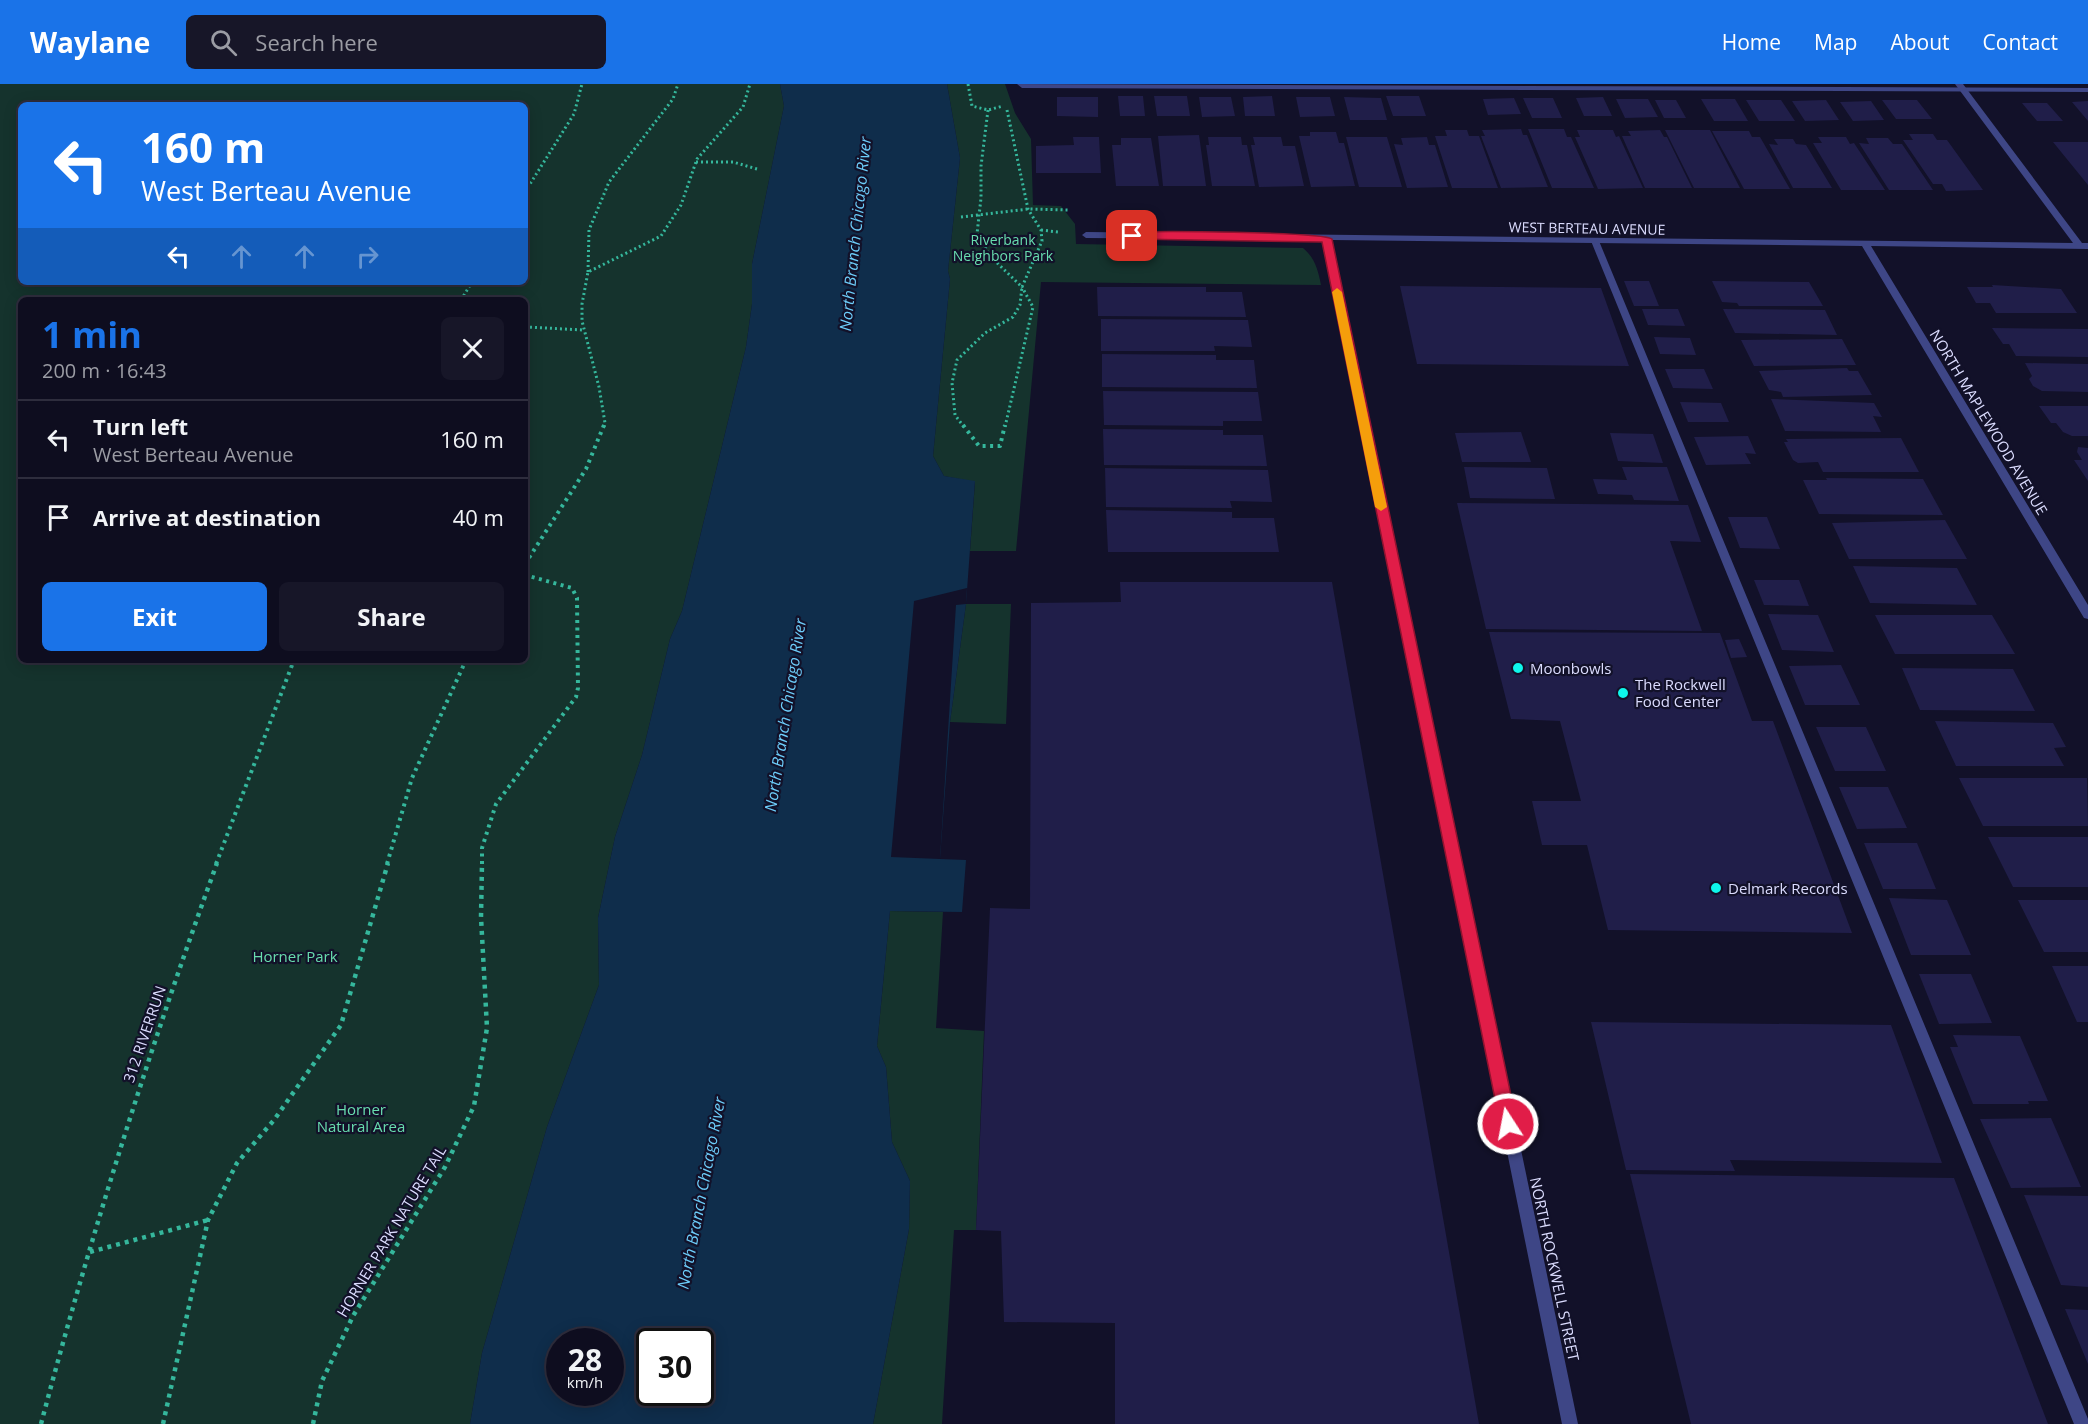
<!DOCTYPE html>
<meta charset="utf-8">
<style>
:root{--surface:#0e0d1f;--page:#171628;--text:#f1f3f6;--muted:#9b9ca4;--line:#2e2d3d;--accent:#1a73e8}
body{margin:0;font-family:"Open Sans",sans-serif;background:var(--page);color:var(--text);height:100vh;display:flex;flex-direction:column;font-size:22px;white-space:nowrap}
*{box-sizing:border-box;margin:0}
p{font-size:20px;color:var(--muted)}
.icon{flex:none;width:33px;height:33px;fill:none;stroke:currentColor;stroke-width:2;stroke-linecap:round;stroke-linejoin:round}
.map{position:relative;flex:1;overflow:hidden}
.panel{position:absolute;left:18px;top:213px;width:510px;height:366px;display:flex;flex-direction:column;background:var(--surface);border-radius:9px;box-shadow:0 3px 15px #0003,0 0 0 2px var(--line)}
.panel>*{flex:none}
.top-card{position:absolute;left:18px;top:18px;width:510px;height:183px;border-radius:9px;box-shadow:0 3px 15px #0003,0 0 0 2px var(--line);background:#1a73e8;color:#fff;overflow:hidden}
.speed{position:absolute;left:546px;top:1244px;display:flex;gap:12px;font-size:30px;font-weight:700;text-align:center}
.speed>*{display:grid;place-content:center;width:78px;height:78px;border-radius:50%;background:var(--surface);box-shadow:0 3px 15px #0003,0 0 0 2px var(--line);line-height:1}
.speed small{font-size:15px;font-weight:400}
.speed .limit{border:3px solid #111;border-radius:9px;background:#fff;color:#111}
.pin{position:absolute;display:grid;place-items:center;width:51px;height:51px;color:#fff;margin:-26px;border-radius:12px;box-shadow:0 3px 9px #0006}
.me{position:absolute;width:66px;margin:-33px;rotate:349deg;stroke-linejoin:round;filter:drop-shadow(0 0 4px #0008)}
.turn{display:flex;align-items:center;gap:21px;height:126px;padding:0 24px;font-size:27px}
.turn .icon{width:78px;height:78px;stroke-width:2.5}
.turn b{display:block;font-size:42px;line-height:51px}
.lanes{display:flex;align-items:center;height:57px;padding:0 24px;background:#0003;justify-content:center;gap:30px;direction:ltr}
.lanes .off{opacity:.35}
.round{display:grid;place-items:center;flex:none;width:63px;height:63px;border-radius:9px;background:var(--page)}
.summary{display:flex;align-items:center;justify-content:space-between;height:102px;padding:0 24px}
h1{font-size:36px;font-weight:700;line-height:45px;color:var(--accent)}
.button{display:flex;gap:12px;margin-top:auto;padding:12px 24px}
.button a{flex:1;height:69px;border-radius:9px;background:var(--accent);color:#fff;font-size:24px;font-weight:700;line-height:69px;text-align:center}
.button a+a{background:var(--page);color:var(--text)}
ul{padding:0;list-style:none}
li{display:flex;align-items:center;gap:18px;height:78px;padding:0 24px;border-top:2px solid var(--line)}
li div{flex:1}
li b{display:block;font-size:22px}
li em{font-style:normal}
header{display:flex;align-items:center;gap:36px;box-sizing:border-box;height:84px;padding:0 30px;background:var(--accent);color:#fff}
header strong{font-size:28px}
nav{display:flex;gap:33px;margin-inline-start:auto;font-size:21px}
.search{width:420px;height:54px;background:var(--page);display:flex;align-items:center;gap:15px;box-sizing:border-box;padding:0 21px;border-radius:9px;color:var(--muted);font-size:22px}
.map>svg:first-child{display:block}
.green{fill:#15332d;fill-rule:evenodd}
.water{fill:#0f2d4b;fill-rule:evenodd}
.pier{fill:#121129}
.building{fill:#201e49}
.lines{fill:none;stroke-linecap:round;stroke-linejoin:round}
.path-far2{stroke:#35b79c;stroke-width:3;stroke-dasharray:2 3;stroke-linecap:butt}
.path-far1{stroke:#35b79c;stroke-width:4;stroke-dasharray:3 4.5;stroke-linecap:butt}
.path{stroke:#35b79c;stroke-width:4.5;stroke-dasharray:4 5;stroke-linecap:butt}
.service{fill:#3e4686;fill-rule:evenodd}
.minor{fill:#3e4686;fill-rule:evenodd}
.route{fill:#e11d48;stroke:#92132f;stroke-width:1.5}
.slow{fill:#f59e0b}
.poi-dot{fill:#0ef6eb;stroke:#121129;stroke-width:2}
.labels{text-anchor:middle;dominant-baseline:central;stroke-width:4.5;stroke-linejoin:round;paint-order:stroke}
.far-street-label{font-size:14px;fill:#dbdcfe;stroke:#121129}
.far-park-label{font-size:14px;fill:#68ddae;stroke:#121129}
.street-label{font-size:15px;fill:#dbdcfe;stroke:#121129}
.poi-label{font-size:15px;fill:#dbdcfe;stroke:#121129;text-anchor:start}
.park-label{font-size:15px;fill:#68ddae;stroke:#121129}
.water-label{font-size:16px;font-style:italic;fill:#6dcdfa;stroke:#121129}
</style>
<header>
<strong>Waylane</strong>
<div class="search"><svg class="icon" aria-label="search" viewBox="0 0 24 24"><circle cx="10" cy="10" r="6"/><path d="M15 15l6 6"/></svg>Search here</div>
<nav><a>Home</a><a>Map</a><a>About</a><a>Contact</a></nav>
</header>
<div class="map">
<svg width="2088" height="1340" viewBox="0 0 2088 1340">
<rect width="100%" height="100%" fill="#121129"/>
<path class="green" d="M 0,0 L 780,0 L 784,22 L 752,180 L 752,220 L 746,263 L 682,527 L 670,555 L 642,671 L 615,753 L 598,834 L 599,901 L 547,1043 L 482,1269 L 470,1340 L 0,1340 ZM 21,21 L 525,21 L 525,198 L 21,198 ZM 21,216 L 525,216 L 525,576 L 21,576 Z
M 947,0 L 1005,0 L 1015,29 L 1031,55 L 1033,121 L 1061,122 L 1075,140 L 1076,160 L 1303,164 C 1315,174 1318,186 1321,201 L 1041,198 L 1016,467 L 970,467 L 975,398 L 944,392 L 933,372 L 950,195 L 948,187 L 960,74 Z
M 966,520 L 1011,520 L 1006,640 L 950,638 Z
M 890,827 L 943,828 L 936,944 L 984,947 L 976,1146 L 954,1146 L 942,1340 L 873,1340 L 909,1145 L 910,1097 L 892,1058 L 886,983 L 877,962 Z"/>
<path class="water" d="M 780,0 L 947,0 L 960,74 L 948,187 L 950,195 L 933,372 L 944,392 L 975,397 L 966,520 L 950,638 L 940,775 L 966,776 L 962,828 L 890,827 L 877,962 L 886,983 L 892,1058 L 910,1097 L 909,1145 L 873,1340 L 470,1340 L 482,1269 L 547,1043 L 599,901 L 598,834 L 615,753 L 642,671 L 670,555 L 682,527 L 746,263 L 752,220 L 752,180 L 784,22 ZM 560,1257 L 610,1257 L 610,1308 L 560,1308 ZM 650,1257 L 700,1257 L 700,1308 L 650,1308 Z"/>
<path class="pier" d="M 967,504 L 966,520 L 956,521 L 940,775 L 891,773 L 914,517 Z"/>
<path class="building" d="M 1118,12 L 1143,12 L 1145,32 L 1120,32 Z
M 1154,12 L 1187,12 L 1190,32 L 1157,32 Z
M 1272,12 L 1275,32 L 1245,32 L 1243,13 Z
M 1386,12 L 1419,12 L 1426,32 L 1393,32 Z
M 1057,13 L 1098,13 L 1098,33 L 1057,32 Z
M 1199,13 L 1231,13 L 1235,32 L 1202,33 Z
M 1296,13 L 1330,13 L 1335,32 L 1300,33 Z
M 1344,13 L 1381,14 L 1387,36 L 1350,36 Z
M 1603,13 L 1612,32 L 1584,32 L 1576,14 Z
M 1514,14 L 1521,30 L 1488,31 L 1483,15 Z
M 1523,14 L 1553,14 L 1562,34 L 1532,34 Z
M 1616,15 L 1648,15 L 1658,33 L 1625,34 Z
M 1701,15 L 1735,15 L 1748,37 L 1714,37 Z
M 1655,16 L 1676,16 L 1686,34 L 1664,34 Z
M 1746,16 L 1781,16 L 1795,37 L 1759,37 Z
M 1826,16 L 1839,36 L 1805,37 L 1792,17 Z
M 1882,16 L 1917,16 L 1932,35 L 1896,35 Z
M 1871,17 L 1884,36 L 1853,37 L 1840,18 Z
M 2088,17 L 2088,37 L 2072,18 Z
M 2022,19 L 2047,19 L 2063,37 L 2037,37 Z
M 1521,45 L 1523,51 L 1527,51 L 1548,103 L 1501,104 L 1481,52 L 1485,52 L 1482,46 Z
M 1528,45 L 1564,45 L 1567,53 L 1571,53 L 1594,104 L 1552,104 Z
M 1445,46 L 1467,46 L 1469,52 L 1479,52 L 1498,104 L 1452,104 L 1435,52 L 1447,52 Z
M 1577,46 L 1613,46 L 1616,53 L 1619,52 L 1643,104 L 1598,105 L 1575,53 L 1580,53 Z
M 1660,46 L 1664,53 L 1667,53 L 1692,104 L 1645,104 L 1622,52 L 1631,52 L 1628,47 Z
M 1665,46 L 1710,46 L 1740,104 L 1694,104 Z
M 1712,47 L 1749,47 L 1752,53 L 1760,53 L 1790,105 L 1744,105 Z
M 1310,48 L 1336,48 L 1339,59 L 1344,59 L 1355,102 L 1311,103 L 1299,52 L 1310,52 Z
M 1909,50 L 1933,50 L 1937,56 L 1947,56 L 1983,106 L 1946,107 L 1942,100 L 1933,100 L 1903,56 L 1913,56 Z
M 1199,51 L 1206,102 L 1163,102 L 1158,52 Z
M 1073,53 L 1099,53 L 1101,89 L 1036,89 L 1036,62 L 1074,61 Z
M 1208,53 L 1241,53 L 1242,61 L 1247,61 L 1255,102 L 1212,102 L 1206,61 L 1209,61 Z
M 1253,53 L 1281,53 L 1283,62 L 1295,62 L 1304,102 L 1259,103 L 1251,61 L 1255,61 Z
M 1346,53 L 1387,53 L 1402,103 L 1359,103 Z
M 1427,53 L 1429,61 L 1435,61 L 1448,103 L 1407,104 L 1394,60 L 1403,61 L 1401,54 Z
M 1818,53 L 1846,53 L 1850,60 L 1854,59 L 1885,106 L 1841,106 L 1813,59 L 1822,59 Z
M 1121,54 L 1151,54 L 1159,102 L 1116,102 L 1112,61 L 1121,61 Z
M 1866,54 L 1888,54 L 1893,60 L 1902,60 L 1933,106 L 1889,106 L 1859,59 L 1869,60 Z
M 1774,55 L 1793,55 L 1796,60 L 1806,61 L 1832,104 L 1793,104 L 1769,60 L 1778,61 Z
M 2053,58 L 2088,58 L 2088,101 Z
M 1624,197 L 1649,197 L 1659,222 L 1634,222 Z
M 1712,197 L 1809,198 L 1823,222 L 1739,222 L 1737,219 L 1722,218 Z
M 1992,201 L 2061,205 L 2077,229 L 1996,229 L 1990,219 L 1976,219 L 1967,203 L 1993,203 Z
M 1400,202 L 1601,204 L 1629,282 L 1417,280 Z
M 1097,203 L 1206,203 L 1206,208 L 1242,208 L 1246,233 L 1098,232 Z
M 1642,225 L 1678,225 L 1685,242 L 1648,241 Z
M 1723,225 L 1825,226 L 1837,251 L 1735,249 Z
M 1101,235 L 1248,236 L 1252,263 L 1214,262 L 1215,267 L 1101,267 Z
M 1992,244 L 2088,245 L 2088,273 L 2016,272 L 2009,260 L 2003,260 Z
M 1654,253 L 1690,254 L 1696,271 L 1660,270 Z
M 1842,255 L 1856,281 L 1754,282 L 1741,256 Z
M 1102,270 L 1216,271 L 1216,276 L 1254,276 L 1257,304 L 1102,303 Z
M 2025,279 L 2088,280 L 2088,308 L 2042,307 L 2033,302 L 2029,295 L 2032,292 Z
M 1847,284 L 1849,287 L 1858,287 L 1872,311 L 1783,313 L 1781,308 L 1769,306 L 1759,287 Z
M 1665,285 L 1704,285 L 1713,305 L 1673,304 Z
M 1103,307 L 1258,308 L 1262,337 L 1223,337 L 1223,342 L 1104,341 Z
M 1771,315 L 1874,319 L 1882,333 L 1873,332 L 1881,348 L 1785,347 Z
M 1680,318 L 1721,319 L 1729,338 L 1688,338 Z
M 2039,322 L 2088,322 L 2088,352 L 2072,352 L 2063,348 L 2056,339 L 2051,339 Z
M 1103,345 L 1223,346 L 1223,351 L 1263,351 L 1267,382 L 1104,381 Z
M 1521,348 L 1531,378 L 1462,378 L 1455,349 Z
M 1610,349 L 1653,350 L 1663,379 L 1618,377 Z
M 1748,352 L 1756,370 L 1745,369 L 1751,380 L 1706,381 L 1694,353 Z
M 1901,354 L 1919,388 L 1823,388 L 1818,378 L 1798,379 L 1793,376 L 1784,358 L 1788,358 L 1786,355 Z
M 2078,363 L 2088,364 L 2088,397 L 2074,376 L 2082,376 L 2077,368 Z
M 1464,383 L 1547,384 L 1555,415 L 1470,414 Z
M 1622,383 L 1667,383 L 1679,417 L 1634,416 L 1632,411 L 1598,410 L 1593,395 L 1627,396 Z
M 1105,384 L 1268,386 L 1272,418 L 1230,417 L 1232,424 L 1106,423 Z
M 1826,394 L 1923,395 L 1943,431 L 1819,430 L 1803,396 L 1827,396 Z
M 1457,419 L 1688,421 L 1701,458 L 1670,457 L 1702,547 L 1486,545 Z
M 1106,426 L 1232,428 L 1232,434 L 1274,434 L 1279,468 L 1108,468 Z
M 1728,433 L 1767,433 L 1780,465 L 1740,464 Z
M 1945,436 L 1967,475 L 1849,475 L 1832,439 Z
M 1853,482 L 1957,484 L 1977,521 L 1870,519 Z
M 1754,496 L 1799,496 L 1809,522 L 1764,521 Z
M 1120,498 L 1332,498 L 1479,1340 L 1115,1340 L 1115,1239 L 1004,1238 L 1001,1147 L 976,1146 L 990,824 L 1030,825 L 1031,519 L 1121,518 Z
M 1768,530 L 1818,531 L 1834,568 L 1782,566 Z
M 1875,531 L 1992,531 L 2015,570 L 1895,570 Z
M 1489,548 L 1720,549 L 1752,637 L 1773,637 L 1852,849 L 1608,846 L 1587,761 L 1542,761 L 1532,717 L 1581,717 L 1560,637 L 1511,635 Z
M 1739,555 L 1747,573 L 1731,574 L 1725,556 Z
M 1841,581 L 1860,621 L 1805,621 L 1789,582 Z
M 1902,584 L 2013,585 L 2035,627 L 1920,626 Z
M 1935,637 L 2053,639 L 2066,663 L 2054,664 L 2064,682 L 1956,682 Z
M 1816,643 L 1866,643 L 1886,687 L 1835,687 Z
M 1959,694 L 2087,694 L 2088,742 L 1983,742 Z
M 1839,703 L 1888,703 L 1907,744 L 1857,745 Z
M 1988,753 L 2088,753 L 2088,803 L 2013,803 Z
M 1864,759 L 1917,759 L 1936,805 L 1883,805 Z
M 1889,814 L 1947,816 L 1971,871 L 1911,871 Z
M 2018,816 L 2088,816 L 2088,868 L 2044,868 Z
M 2052,882 L 2088,882 L 2088,938 L 2077,938 Z
M 1919,890 L 1971,890 L 1992,939 L 1939,940 Z
M 1591,938 L 1891,941 L 1942,1079 L 1730,1076 L 1735,1087 L 1626,1086 Z
M 1953,951 L 2020,952 L 2048,1017 L 2028,1017 L 2029,1020 L 1973,1020 L 1950,963 L 1958,963 Z
M 2051,1034 L 2081,1103 L 2011,1104 L 1980,1035 Z
M 1630,1090 L 1954,1094 L 2048,1340 L 1691,1340 Z
M 2024,1111 L 2088,1112 L 2088,1203 L 2061,1201 Z
M 2065,1225 L 2088,1226 L 2088,1280 Z"/>
<g class="lines">
<path class="path-far2" d="M 968,0 L 972,22 L 988,26 L 1003,22
M 988,26 L 981,82 L 981,114 L 977,150 L 991,173 L 1022,203
M 1007,26 L 1028,125 L 1041,146 L 1042,157 L 1022,203
M 696,78 L 733,78 L 757,85
M 525,108 L 574,30 L 582,0
M 961,133 L 1028,125 L 1068,126
M 1041,146 L 1058,148
M 588,188 L 589,146 L 609,98 L 673,15 L 678,0
M 461,216 L 472,198
M 525,243 L 584,246
M 604,343 L 605,339 L 599,303 L 582,237 L 582,220 L 588,188 L 661,152 L 681,121 L 697,75 L 743,23 L 750,0
M 964,343 L 955,331 L 952,299 L 957,276 L 985,249 L 1013,233 L 1020,221 L 1022,203
M 1005,343 L 1033,223 L 1022,203"/>
<path class="path-far1" d="M 963,341 L 979,362 L 1000,362 L 1005,341
M 525,480 L 586,385 L 604,341
M 216,780 L 294,576
M 387,780 L 412,694 L 466,576
M 482,780 L 482,764 L 496,720 L 576,613 L 578,604 L 577,514 L 572,504 L 525,491"/>
<path class="path" d="M 90,1168 L 208,1136
M 41,1340 C 91,1150 150,964 217,779
M 163,1340 L 208,1136 L 237,1079 L 274,1036 L 341,941 L 388,779
M 313,1340 L 322,1297 L 353,1232 L 445,1083 L 474,1022 L 487,944 L 481,833 L 482,779"/>
<path class="service" d="M 1017,0 L 2088,4 L 2088,8 L 1022,4 Z
M 1595,154 L 1599,157 L 2088,1335 L 2088,1340 L 2074,1340 L 1591,157 Z"/>
<path class="minor" d="M 1955,0 L 1963,0 L 2082,159 L 2088,159 L 2088,165 L 1871,162 L 2088,521 L 2088,535 L 2084,534 L 1862,162 L 1332,156 L 1578,1340 L 1562,1340 L 1323,156 L 1086,154 L 1082,151 L 1086,148 L 2073,159 Z"/>
</g>
<path class="route" d="M 1128,149 C 1148,146 1323,148 1332,155 L 1517,1040 L 1514,1046 L 1508,1049 L 1503,1046 L 1500,1040 L 1322,158 L 1132,155 L 1127,152 Z"/>
<path class="slow" d="M 1337,204 L 1342,208 L 1387,423 L 1381,427 L 1375,423 L 1332,208 Z"/>
<g class="poi-dot">
<circle cx="1518" cy="584" r="6"/>
<circle cx="1623" cy="609" r="6"/>
<circle cx="1716" cy="804" r="6"/>
</g>
<g class="labels">
<g class="far-street-label">
<text transform="translate(1587 144) rotate(1)">WEST BERTEAU AVENUE</text>
</g>
<g class="far-park-label">
<text x="1003" y="155">Riverbank<tspan x="1003" dy="16">Neighbors Park</tspan></text>
</g>
<g class="street-label">
<text transform="translate(1989 338) rotate(59)">NORTH MAPLEWOOD AVENUE</text>
<text transform="translate(144 950) rotate(-71)">312 RIVERRUN</text>
<text transform="translate(391 1147) rotate(-59)">HORNER PARK NATURE TAIL</text>
<text transform="translate(1555 1185) rotate(78)">NORTH ROCKWELL STREET</text>
</g>
<g class="poi-label">
<text x="1530" y="584">Moonbowls</text>
<text x="1635" y="600">The Rockwell<tspan x="1635" dy="17">Food Center</tspan></text>
<text x="1728" y="804">Delmark Records</text>
</g>
<g class="park-label">
<text x="295" y="872">Horner Park</text>
<text x="361" y="1025">Horner<tspan x="361" dy="17">Natural Area</tspan></text>
</g>
<g class="water-label">
<text transform="translate(855 150) rotate(-84)">North Branch Chicago River</text>
<text transform="translate(785 631) rotate(-81)">North Branch Chicago River</text>
<text transform="translate(701 1109) rotate(-79)">North Branch Chicago River</text>
</g>
</g>
</svg>
<div class="speed"><div>28<small>km/h</small></div><div class="limit">30</div></div>
<div class="pin" style="left:1132px;top:152px;background:#d93025"><svg class="icon" aria-label="arrive" viewBox="0 0 24 24"><path d="M6 21V4h12l-3 4 3 4H6"/></svg></div>
<svg class="me" style="left:1508px;top:1040px" viewBox="-20 -20 40 40"><circle r="17" fill="#e11d48" stroke="#fff" stroke-width="3"/><path d="M0-11L8 9 0 5-8 9z" fill="#fff"/></svg>
<div class="top-card">
<div class="turn"><svg class="icon" aria-label="left" viewBox="0 0 24 24"><path d="M17 20v-9H6M10 6l-5 5 5 5"/></svg><div><b>160 m</b>West Berteau Avenue</div></div>
<div class="lanes"><svg class="icon" aria-label="left" viewBox="0 0 24 24"><path d="M17 20v-9H6M10 6l-5 5 5 5"/></svg><svg class="icon off" aria-label="ahead" viewBox="0 0 24 24"><path d="M12 20V5M6 11l6-6 6 6"/></svg><svg class="icon off" aria-label="ahead" viewBox="0 0 24 24"><path d="M12 20V5M6 11l6-6 6 6"/></svg><svg class="icon off" aria-label="right" viewBox="0 0 24 24"><path d="M7 20v-9h11M14 6l5 5-5 5"/></svg></div>
</div>
<section class="panel">
<div class="summary"><div><h1>1 min</h1><p>200 m · 16:43</p></div><a class="round"><svg class="icon" aria-label="close" viewBox="0 0 24 24"><path d="M6 6l12 12M18 6L6 18"/></svg></a></div>
<ul>
<li><svg class="icon" aria-label="left" viewBox="0 0 24 24"><path d="M17 20v-9H6M10 6l-5 5 5 5"/></svg><div><b>Turn left</b><p>West Berteau Avenue</p></div><em>160 m</em></li>
<li><svg class="icon" aria-label="arrive" viewBox="0 0 24 24"><path d="M6 21V4h12l-3 4 3 4H6"/></svg><div><b>Arrive at destination</b></div><em>40 m</em></li>
</ul>
<div class="button"><a>Exit</a><a>Share</a></div>
</section>
</div>
